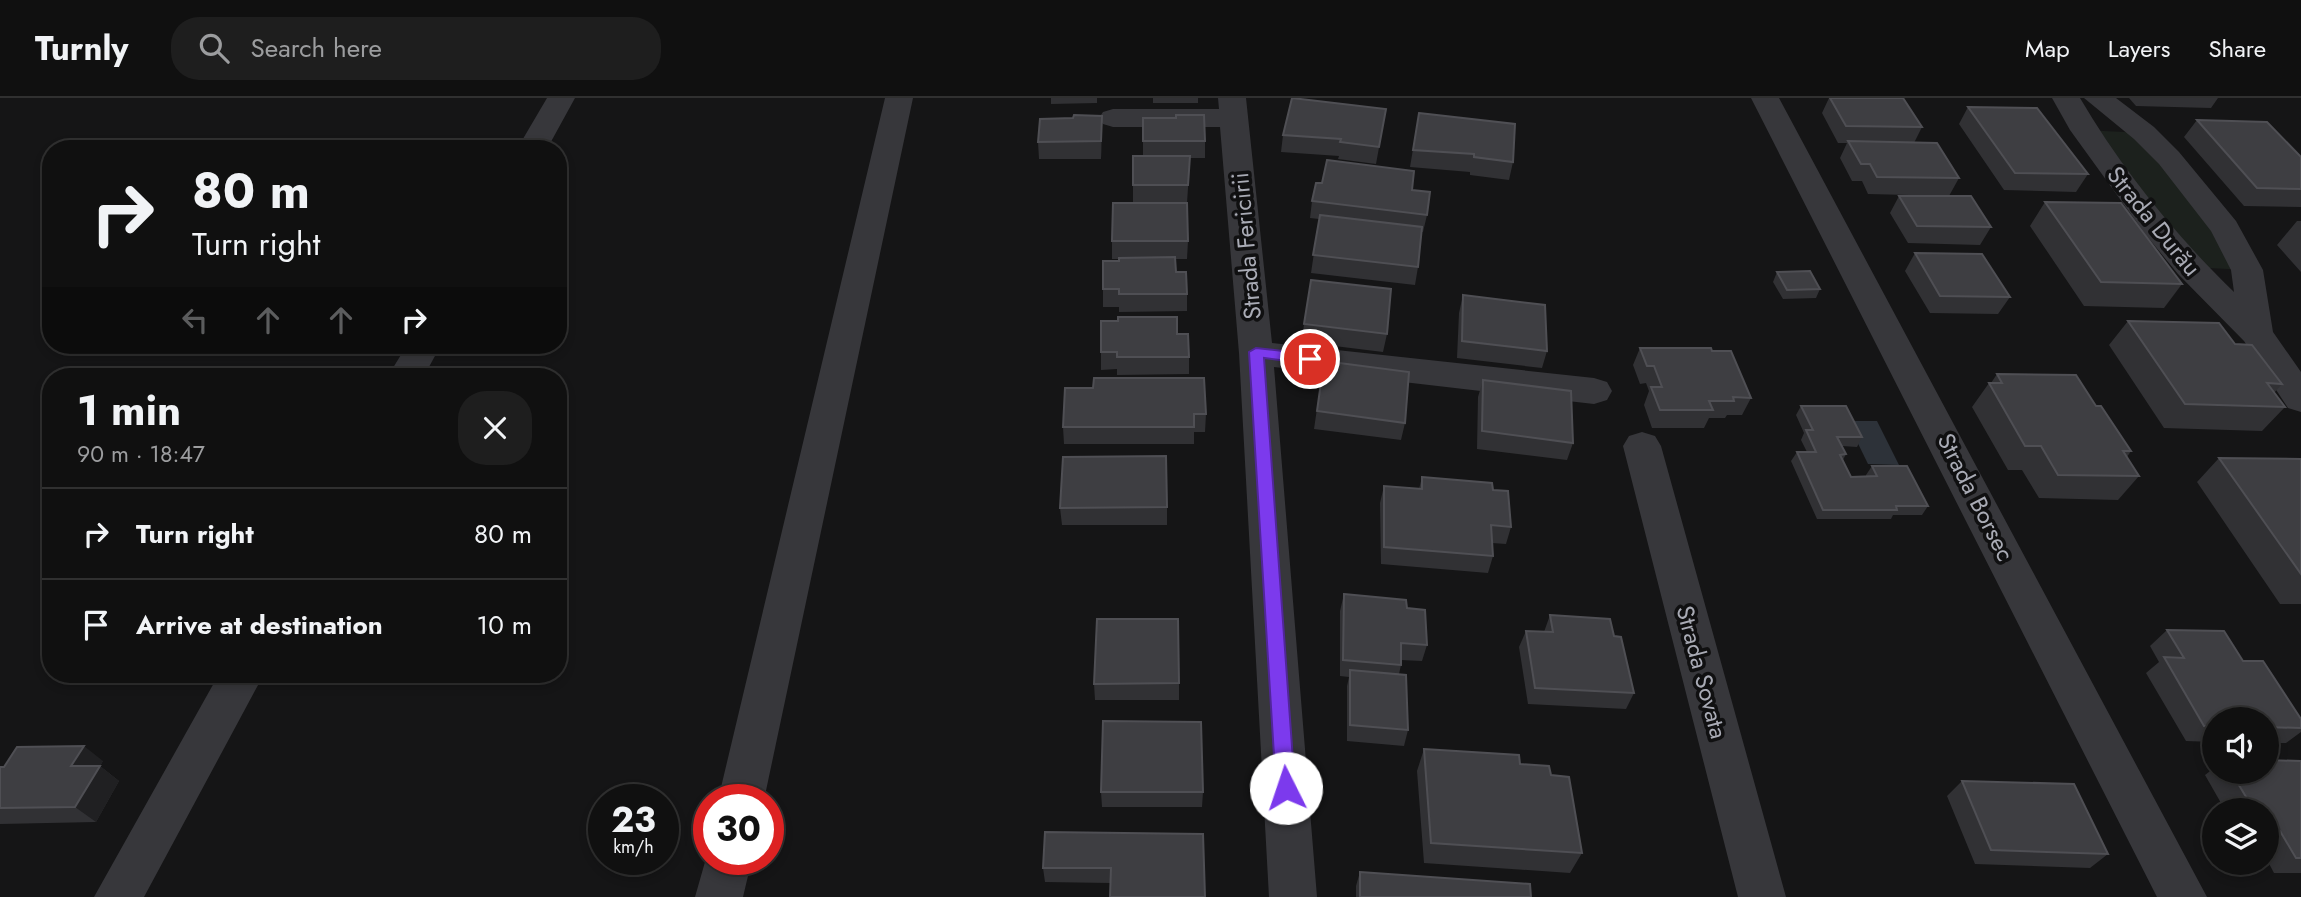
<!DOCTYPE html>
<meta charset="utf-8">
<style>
:root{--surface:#101010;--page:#1e1e1e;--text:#f1f3f6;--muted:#9c9d9f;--line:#303030}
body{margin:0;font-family:Jost,sans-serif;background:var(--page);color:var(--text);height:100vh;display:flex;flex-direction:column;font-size:26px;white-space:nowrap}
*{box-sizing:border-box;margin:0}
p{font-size:23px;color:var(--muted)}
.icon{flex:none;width:38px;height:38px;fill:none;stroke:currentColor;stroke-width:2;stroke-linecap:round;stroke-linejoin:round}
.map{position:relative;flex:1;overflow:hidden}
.sheet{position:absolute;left:42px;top:270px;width:525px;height:315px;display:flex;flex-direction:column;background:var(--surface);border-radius:28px;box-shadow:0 4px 10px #0003,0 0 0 2px var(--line)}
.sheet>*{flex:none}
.hud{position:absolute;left:42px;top:42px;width:525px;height:214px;border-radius:28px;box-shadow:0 4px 10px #0003,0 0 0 2px var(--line);background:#101010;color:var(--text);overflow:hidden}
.fabs{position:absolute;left:2202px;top:609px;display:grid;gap:14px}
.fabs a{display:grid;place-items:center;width:77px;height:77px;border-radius:50%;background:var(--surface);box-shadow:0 4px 10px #0003,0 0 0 2px var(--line);font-size:35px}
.speed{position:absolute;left:588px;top:686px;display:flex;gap:14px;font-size:35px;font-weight:700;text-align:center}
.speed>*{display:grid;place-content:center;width:91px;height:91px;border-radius:50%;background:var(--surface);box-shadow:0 4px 10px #0003,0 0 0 2px var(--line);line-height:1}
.speed small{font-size:18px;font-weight:400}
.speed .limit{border:10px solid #d22;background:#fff;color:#111}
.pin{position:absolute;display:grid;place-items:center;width:60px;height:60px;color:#fff;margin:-30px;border:4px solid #fff;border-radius:50%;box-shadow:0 2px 7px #0007}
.me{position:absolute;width:77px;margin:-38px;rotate:356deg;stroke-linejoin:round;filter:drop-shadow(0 0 5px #0008)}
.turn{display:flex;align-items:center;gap:24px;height:147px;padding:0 35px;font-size:32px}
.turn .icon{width:91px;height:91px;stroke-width:2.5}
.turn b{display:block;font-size:49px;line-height:60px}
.lanes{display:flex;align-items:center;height:66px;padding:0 35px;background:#0003;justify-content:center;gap:35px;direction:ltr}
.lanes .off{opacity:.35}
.round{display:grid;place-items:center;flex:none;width:74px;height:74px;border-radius:28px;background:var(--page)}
.summary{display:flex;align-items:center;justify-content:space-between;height:119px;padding:0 35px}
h1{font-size:42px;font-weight:700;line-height:52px}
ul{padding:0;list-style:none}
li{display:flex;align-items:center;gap:21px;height:91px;padding:0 35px;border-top:2px solid var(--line)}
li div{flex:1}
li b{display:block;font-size:26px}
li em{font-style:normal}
header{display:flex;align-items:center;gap:42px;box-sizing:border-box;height:98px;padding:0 35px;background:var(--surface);border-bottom:2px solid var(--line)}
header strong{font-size:33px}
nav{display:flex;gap:38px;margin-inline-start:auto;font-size:24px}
.search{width:490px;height:63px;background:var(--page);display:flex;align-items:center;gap:18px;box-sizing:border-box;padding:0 24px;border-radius:28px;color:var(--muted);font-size:26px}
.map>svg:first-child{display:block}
.green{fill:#1c211d}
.water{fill:#2d3239}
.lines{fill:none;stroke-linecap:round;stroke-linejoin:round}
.minor{fill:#37373b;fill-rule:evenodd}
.wall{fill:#313134}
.shaded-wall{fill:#202022}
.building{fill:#3e3e42;stroke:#4f4f54;stroke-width:2}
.route{fill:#7c3aed;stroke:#51269a;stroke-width:2}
.labels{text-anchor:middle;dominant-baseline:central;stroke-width:7;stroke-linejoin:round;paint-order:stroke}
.street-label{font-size:24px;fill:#a9abb5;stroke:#101011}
</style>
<header>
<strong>Turnly</strong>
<div class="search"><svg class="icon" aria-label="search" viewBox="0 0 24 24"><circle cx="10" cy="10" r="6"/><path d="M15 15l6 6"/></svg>Search here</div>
<nav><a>Map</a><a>Layers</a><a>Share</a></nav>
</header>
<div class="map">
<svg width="2301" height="799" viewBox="0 0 2301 799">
<rect width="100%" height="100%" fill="#151516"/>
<path class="green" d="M 2084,32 L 2144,35 L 2247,172 L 2189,169 Z"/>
<path class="water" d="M 1847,323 L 1877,323 L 1899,367 L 1868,366 Z"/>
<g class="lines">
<path class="minor" d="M 547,0 L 575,0 L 547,51 L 517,51 Z
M 885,0 L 913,0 L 764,702 L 718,702 Z
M 1218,0 L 1246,0 L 1272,245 L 1594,280 L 1607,284 L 1612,293 L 1607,302 L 1594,306 L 1274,269 L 1317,799 L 1269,799 L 1239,255 L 1220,29 L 1113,29 L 1103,26 L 1099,20 L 1103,14 L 1113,11 L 1219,11 Z
M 1751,0 L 1779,0 L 2207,799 L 2157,799 Z
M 2052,0 L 2080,0 C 2121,70 2175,137 2234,194 L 2231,172 L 2211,133 L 2159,66 L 2134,41 L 2084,0 L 2116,0 L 2154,29 L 2179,54 L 2236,123 L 2263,172 L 2273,234 L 2301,274 L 2301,314 L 2288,310 L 2244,243 L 2178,176 L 2146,137 L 2070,32 Z
M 407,247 L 441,247 L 424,278 L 388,278 Z
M 1642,334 L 1655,338 L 1661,348 L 1786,799 L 1738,799 L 1623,348 L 1629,338 Z
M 219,576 L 264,576 L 144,799 L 94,799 Z
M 709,750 L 709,761 L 752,761 L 743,799 L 695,799 Z"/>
</g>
<path class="wall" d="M 1051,0 L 1097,0 L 1097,5 L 1051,6 Z
M 1153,0 L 1198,0 L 1198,5 L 1153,5 Z
M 1829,0 L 1903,0 L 1922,29 L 1914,45 L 1959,80 L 1949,98 L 1868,96 L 1862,83 L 1852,83 L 1840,60 L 1847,45 L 1838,45 L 1822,15 Z
M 2129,0 L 2218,0 L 2211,10 L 2136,8 Z
M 1968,9 L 2088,76 L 2076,94 L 2004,92 L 1959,26 Z
M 1386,11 L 1376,66 L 1338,61 L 1339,58 L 1281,54 L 1283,37 Z
M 1419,15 L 1513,64 L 1509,82 L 1470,77 L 1470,74 L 1410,69 Z
M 1143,20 L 1205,43 L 1205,60 L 1190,60 L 1187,105 L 1133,105 L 1133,58 L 1143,58 Z
M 2197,22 L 2301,59 L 2301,109 L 2244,108 L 2184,39 Z
M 1102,35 L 1101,61 L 1039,61 L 1038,44 Z
M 1412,92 L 1427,117 L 1423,134 L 1421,134 L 1418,169 L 1415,187 L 1311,175 L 1319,121 L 1310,120 L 1312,103 Z
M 1899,98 L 1991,129 L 1980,147 L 1908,145 L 1890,115 Z
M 2045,104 L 2182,186 L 2164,210 L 2084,208 L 2030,128 Z
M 2297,123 L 2301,123 L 2301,174 L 2277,147 Z
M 1112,143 L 1188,143 L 1187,161 L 1175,161 L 1176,174 L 1187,196 L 1187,213 L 1119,214 L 1119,209 L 1103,209 L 1103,191 L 1119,163 L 1119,161 L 1112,161 Z
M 1915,155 L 2010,199 L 1998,216 L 1930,215 L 1905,173 Z
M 1777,174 L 1820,191 L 1816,200 L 1783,201 L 1773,184 Z
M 1463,197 L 1547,253 L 1542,270 L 1457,260 L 1459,215 Z
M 2128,223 L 2235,246 L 2282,286 L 2274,295 L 2285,309 L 2262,333 L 2164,330 L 2109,247 Z
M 1304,226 L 1387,236 L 1383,254 L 1302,244 Z
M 1177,236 L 1189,259 L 1189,276 L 1117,277 L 1117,271 L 1101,272 L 1101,254 Z
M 1640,250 L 1712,253 L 1751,300 L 1742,317 L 1727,317 L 1725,320 L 1709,320 L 1704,330 L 1652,330 L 1644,307 L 1649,293 L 1646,285 L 1640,286 L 1633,267 Z
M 1324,263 L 1405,325 L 1401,342 L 1314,331 Z
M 1997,276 L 2096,308 L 2131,353 L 2127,359 L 2139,378 L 2118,402 L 2039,400 L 2022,372 L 2008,372 L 1972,309 L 1989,285 L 1991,285 Z
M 1483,282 L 1573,345 L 1567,362 L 1477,351 L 1478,299 Z
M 1093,290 L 1206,316 L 1205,334 L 1194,334 L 1194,346 L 1064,346 L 1063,329 Z
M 1801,308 L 1862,339 L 1857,349 L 1842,348 L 1846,356 L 1843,362 L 1851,379 L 1866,379 L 1866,377 L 1872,368 L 1928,408 L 1922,417 L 1893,417 L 1891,421 L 1817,421 L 1791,363 L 1797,354 L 1807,354 L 1801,342 L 1804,335 L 1796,317 Z
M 2219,360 L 2301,361 L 2301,506 L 2280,506 L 2197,384 Z
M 1422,379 L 1493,392 L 1511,429 L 1506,446 L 1492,445 L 1493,458 L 1488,475 L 1381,466 L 1380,405 L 1384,388 L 1419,391 Z
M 1167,409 L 1167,427 L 1062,427 L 1060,410 Z
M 1344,496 L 1407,510 L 1427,547 L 1422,563 L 1401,562 L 1401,567 L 1399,576 L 1408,632 L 1404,648 L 1347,643 L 1347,588 L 1349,579 L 1340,578 L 1340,513 Z
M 1550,517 L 1614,538 L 1634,595 L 1626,611 L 1528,606 L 1519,549 L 1526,533 L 1544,534 Z
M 2167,532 L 2243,563 L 2301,621 L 2301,634 L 2286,645 L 2266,645 L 2266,621 L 2214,621 L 2214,644 L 2186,643 L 2146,575 L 2159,564 L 2150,548 Z
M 1179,585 L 1179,602 L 1095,602 L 1094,586 Z
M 1424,651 L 1520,666 L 1551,677 L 1582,755 L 1570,775 L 1424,765 L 1417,673 Z
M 103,663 L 100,668 L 119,683 L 96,724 L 0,726 L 0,669 Z
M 2301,663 L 2301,775 L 2274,775 L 2266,760 L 2266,712 L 2225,712 L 2205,677 L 2214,670 L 2214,674 L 2266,674 Z
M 1962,683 L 2108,756 L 2090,770 L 1975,766 L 1947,698 Z
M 1101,694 L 1203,694 L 1202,709 L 1102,709 Z
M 1203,736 L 1111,785 L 1045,784 L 1043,770 Z
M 1360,774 L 1531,799 L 1356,799 L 1356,788 Z"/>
<path class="shaded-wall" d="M 1102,18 L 1102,35 L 1101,61 L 1101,43 Z
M 84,648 L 103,663 L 100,668 L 119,683 L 96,724 L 75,709 L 71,668 Z"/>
<path class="building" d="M 1292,0 L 1386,11 L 1379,49 L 1340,44 L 1341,41 L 1283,37 Z
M 1830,0 L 1903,0 L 1922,29 L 1846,28 Z
M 1968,9 L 2037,10 L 2088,76 L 2015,75 Z
M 1419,15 L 1515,26 L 1513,64 L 1474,59 L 1474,56 L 1413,52 Z
M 1074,17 L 1102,18 L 1101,43 L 1038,44 L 1040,21 L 1073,20 Z
M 1176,17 L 1204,17 L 1205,43 L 1143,43 L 1143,20 L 1176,20 Z
M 2197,22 L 2267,24 L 2301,59 L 2301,91 L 2257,90 Z
M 1848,43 L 1937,45 L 1959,80 L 1877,79 L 1870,66 L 1861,66 Z
M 1133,58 L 1190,58 L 1188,87 L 1133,87 Z
M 1327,62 L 1414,73 L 1412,92 L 1430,94 L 1427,117 L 1312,103 L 1316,85 L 1322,85 Z
M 1899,98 L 1971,98 L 1991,129 L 1917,128 Z
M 2045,104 L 2121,105 L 2182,186 L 2101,184 Z
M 1113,105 L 1187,105 L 1188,143 L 1112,143 Z
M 1320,117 L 1422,129 L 1418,169 L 1313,157 Z
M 1915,155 L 1982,156 L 2010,199 L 1940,198 Z
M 1175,159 L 1176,174 L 1186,174 L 1187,196 L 1119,196 L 1119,191 L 1103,191 L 1103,163 L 1119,163 L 1119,160 Z
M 1810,173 L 1820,191 L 1787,192 L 1777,174 Z
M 1311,182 L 1391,191 L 1387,236 L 1304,226 Z
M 1463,197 L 1545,207 L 1547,253 L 1462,243 Z
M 1118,219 L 1177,219 L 1177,236 L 1188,236 L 1189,259 L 1117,259 L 1117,254 L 1101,254 L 1101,223 L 1118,223 Z
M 2128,223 L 2219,225 L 2235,246 L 2252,247 L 2282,286 L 2267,285 L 2285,309 L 2185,306 Z
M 1640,250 L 1711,250 L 1712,253 L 1731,253 L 1751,300 L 1733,299 L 1734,303 L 1709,303 L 1713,312 L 1660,312 L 1651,289 L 1662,289 L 1654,268 L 1647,268 Z
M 1324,263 L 1409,274 L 1405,325 L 1317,313 Z
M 1997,276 L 2076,277 L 2096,308 L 2101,308 L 2131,353 L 2123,353 L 2139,378 L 2058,377 L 2041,348 L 2025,348 L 1989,285 L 2002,285 Z
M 1094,280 L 1204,280 L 1206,316 L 1194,316 L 1194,329 L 1063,329 L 1065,290 L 1093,290 Z
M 1483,282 L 1571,293 L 1573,345 L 1482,333 Z
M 1801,308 L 1846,308 L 1862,339 L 1837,339 L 1846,356 L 1840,357 L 1851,379 L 1877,378 L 1872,368 L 1907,368 L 1928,408 L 1896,408 L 1897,412 L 1823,412 L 1797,354 L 1816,354 L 1806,332 L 1813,332 Z
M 1166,358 L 1167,409 L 1060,410 L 1063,359 Z
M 2219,360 L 2301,361 L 2301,476 Z
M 1422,379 L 1492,385 L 1493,392 L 1508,393 L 1511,429 L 1491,427 L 1493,458 L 1384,449 L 1384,388 L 1422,391 Z
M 51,400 L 51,408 L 45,408 Z
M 1344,496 L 1406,502 L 1407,510 L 1425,512 L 1427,547 L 1401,545 L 1401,567 L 1343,562 Z
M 1550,517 L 1610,521 L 1614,538 L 1621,539 L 1634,595 L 1535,590 L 1526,533 L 1553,534 Z
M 1097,521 L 1178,521 L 1179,585 L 1094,586 Z
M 2167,532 L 2224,533 L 2243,563 L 2263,563 L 2301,621 L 2301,630 L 2266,629 L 2266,621 L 2214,621 L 2214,628 L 2204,628 L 2164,559 L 2184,560 Z
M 1350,572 L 1406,577 L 1408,632 L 1350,627 Z
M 1103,623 L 1201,624 L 1203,694 L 1101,694 Z
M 84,648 L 71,668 L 100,668 L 75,709 L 0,710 L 0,669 L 4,669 L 17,649 Z
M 1424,651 L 1519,657 L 1520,666 L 1549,668 L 1551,677 L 1569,679 L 1582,755 L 1431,745 Z
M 2266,662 L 2301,663 L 2301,760 L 2296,760 L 2280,733 L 2266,733 L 2266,712 L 2254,712 L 2231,674 L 2266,674 Z
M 1962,683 L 2074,686 L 2108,756 L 1991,752 Z
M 1045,734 L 1203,736 L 1205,799 L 1110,799 L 1111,770 L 1043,770 Z
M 1360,774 L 1530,786 L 1531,799 L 1360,799 Z"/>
<path class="route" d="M 1256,250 L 1310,256 L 1318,261 L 1310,266 L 1264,260 L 1295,690 L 1292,696 L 1286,699 L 1279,696 L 1276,690 L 1249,254 Z"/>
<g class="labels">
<g class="street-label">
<text transform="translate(2154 123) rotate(51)">Strada Durău</text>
<text transform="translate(1246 148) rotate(-95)">Strada Fericirii</text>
<text transform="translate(1976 399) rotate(63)">Strada Borsec</text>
<text transform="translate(1702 574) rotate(75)">Strada Sovata</text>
</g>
</g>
</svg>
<div class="fabs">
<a><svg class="icon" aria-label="sound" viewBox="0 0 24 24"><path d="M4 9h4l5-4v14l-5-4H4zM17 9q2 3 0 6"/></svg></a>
<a><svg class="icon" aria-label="layers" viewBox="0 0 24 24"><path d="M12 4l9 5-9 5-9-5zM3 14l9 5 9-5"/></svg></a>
</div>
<div class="speed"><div>23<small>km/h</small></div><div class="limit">30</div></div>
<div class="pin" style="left:1310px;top:261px;background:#d93025"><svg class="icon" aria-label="arrive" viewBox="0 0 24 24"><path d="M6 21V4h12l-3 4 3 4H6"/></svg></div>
<svg class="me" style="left:1286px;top:690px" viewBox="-20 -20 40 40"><circle r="19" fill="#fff"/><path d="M0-13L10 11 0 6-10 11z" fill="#7c3aed"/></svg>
<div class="hud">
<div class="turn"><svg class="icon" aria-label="right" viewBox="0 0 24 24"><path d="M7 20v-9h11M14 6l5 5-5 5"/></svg><div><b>80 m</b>Turn right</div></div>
<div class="lanes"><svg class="icon off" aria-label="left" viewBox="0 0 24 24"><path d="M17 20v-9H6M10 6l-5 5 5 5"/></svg><svg class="icon off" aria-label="ahead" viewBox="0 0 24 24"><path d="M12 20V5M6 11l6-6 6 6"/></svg><svg class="icon off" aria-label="ahead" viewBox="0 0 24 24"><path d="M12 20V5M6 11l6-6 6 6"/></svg><svg class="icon" aria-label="right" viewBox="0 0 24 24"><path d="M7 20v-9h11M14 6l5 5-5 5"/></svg></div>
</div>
<section class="sheet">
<div class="summary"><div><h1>1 min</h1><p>90 m · 18:47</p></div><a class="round"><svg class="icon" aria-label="close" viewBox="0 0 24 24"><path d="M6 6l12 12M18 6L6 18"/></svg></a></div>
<ul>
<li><svg class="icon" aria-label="right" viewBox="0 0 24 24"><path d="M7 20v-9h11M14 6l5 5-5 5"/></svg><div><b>Turn right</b></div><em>80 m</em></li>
<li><svg class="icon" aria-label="arrive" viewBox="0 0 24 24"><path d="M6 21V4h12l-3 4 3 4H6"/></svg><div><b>Arrive at destination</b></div><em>10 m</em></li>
</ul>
</section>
</div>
